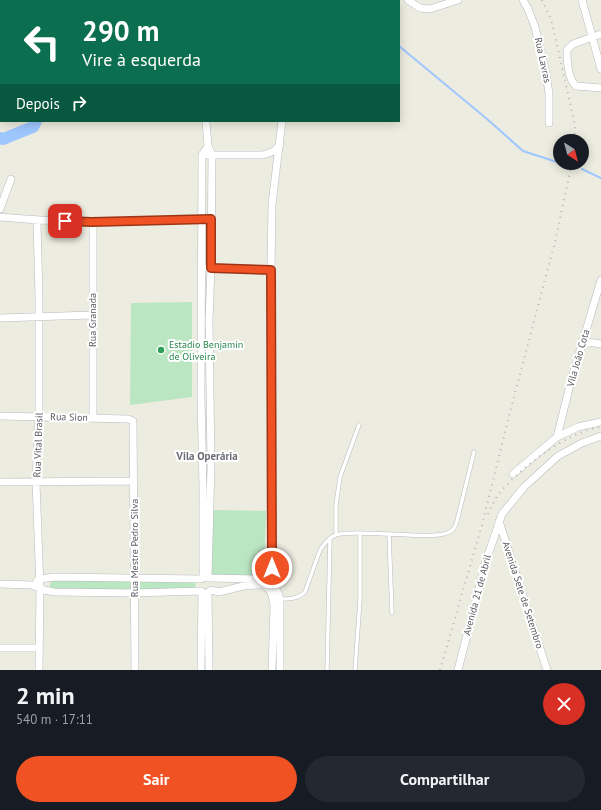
<!DOCTYPE html>
<html lang="pt">
<meta charset="utf-8">
<style>
:root{--surface:#171b24;--page:#242831;--text:#f1f3f6;--muted:#9ea1a6;--accent:#f05223}
body{margin:0;font-family:"PT Sans",sans-serif;background:var(--page);color:var(--text);height:100vh;display:flex;flex-direction:column;font-size:15px;white-space:nowrap}
*{box-sizing:border-box;margin:0}
p{font-size:13px;color:var(--muted)}
.icon{flex:none;width:22px;height:22px;fill:none;stroke:currentColor;stroke-width:2;stroke-linecap:round;stroke-linejoin:round}
.map{position:relative;height:670px;overflow:hidden}
.sheet{display:flex;flex-direction:column;background:var(--surface);flex:1}
.sheet>*{flex:none}
.banner{position:absolute;left:0px;top:0px;width:400px;height:122px;box-shadow:0 2px 10px #0003;background:#0b6e4f;color:#fff;overflow:hidden}
.needle{width:26px;rotate:144deg}
.buttons{position:absolute;left:553px;top:134px;display:grid;gap:8px}
.buttons a{display:grid;place-items:center;width:36px;height:36px;border-radius:50%;background:var(--surface);box-shadow:0 2px 10px #0003;font-size:20px}
.pin{position:absolute;display:grid;place-items:center;width:34px;height:34px;color:#fff;margin:-17px;border-radius:8px;box-shadow:0 2px 6px #0006}
.me{position:absolute;width:44px;margin:-22px;rotate:0deg;stroke-linejoin:round;filter:drop-shadow(0 0 3px #0008)}
.turn{display:flex;align-items:center;gap:14px;height:84px;padding:0 16px;font-size:18px}
.turn .icon{width:52px;height:52px;stroke-width:2.5}
.turn b{display:block;font-size:28px;line-height:34px}
.then{display:flex;align-items:center;height:38px;padding:0 16px;background:#0003;gap:8px;font-size:15px}
.round{display:grid;place-items:center;flex:none;width:42px;height:42px;border-radius:21px;background:var(--page)}
.summary{display:flex;align-items:center;justify-content:space-between;height:68px;padding:0 16px}
h1{font-size:24px;font-weight:800;line-height:30px}
.cta{display:flex;gap:8px;margin-top:auto;padding:8px 16px}
.cta a{flex:1;height:46px;border-radius:24px;background:var(--accent);color:#fff;font-size:16px;font-weight:800;line-height:46px;text-align:center}
.cta a+a{background:var(--page);color:var(--text)}
.map>svg:first-child{display:block}
.green{fill:#bbe6c2}
.lines{fill:none;stroke-linecap:round;stroke-linejoin:round}
.stream{stroke:#9ec7ff;stroke-width:2}
.river{stroke:#9ec7ff;stroke-width:12}
.service-casing{stroke:#b8bac0;stroke-width:4.5}
.minor-casing{stroke:#b8bac0;stroke-width:8}
.service{stroke:#fff;stroke-width:3.5}
.minor{stroke:#fff;stroke-width:7}
.rail{stroke:#b4b5b5;stroke-width:2;stroke-dasharray:1 5;stroke-linecap:butt}
.route-casing{stroke:#9c3517;stroke-width:10}
.route{stroke:#f05223;stroke-width:7}
.leisure-dot{fill:#2e9e5b;stroke:#fff;stroke-width:1.5}
.labels{text-anchor:middle;dominant-baseline:central;stroke-width:4;stroke-linejoin:round;paint-order:stroke}
.street-label{font-size:10px;fill:#595c62;stroke:#fff}
.leisure-label{font-size:10px;fill:#27864d;stroke:#fff;text-anchor:start}
.neighbourhood-label{font-size:11px;font-weight:bold;fill:#6a6e74;stroke:#fff}
</style>
<div class="map">
<svg width="601" height="670" viewBox="0 0 601 670">
<rect width="100%" height="100%" fill="#edece0"/>
<path class="green" d="M 192,302 L 192,397 L 130,405 L 131,303 Z
M 212,510 L 266,511 L 264,575 L 211,576 Z
M 52,580 L 133,581 L 132,592 L 48,590 Z
M 139,580 L 195,581 L 196,590 L 138,590 Z"/>
<g class="lines">
<path class="stream" d="M 341,0 L 343,1
M 166,1 L 167,0
M 399,46 L 487,119 L 523,151 L 557,162
M 582,169 L 601,178"/>
<path class="river" d="M 74,1 L 74,0
M 0,138 L 3,139 L 33,127 L 36,121"/>
<defs>
<path id="service" d="M 336,534 L 336,505 L 340,477 L 359,425
M 389,534 C 403,534 440,539 451,531 C 454,529 456,525 457,521 L 474,452
M 280,599 C 289,599 298,599 305,592 L 320,550 C 324,544 329,537 336,535 C 345,531 378,534 389,534 L 392,613
M 327,670 L 330,539
M 355,670 L 360,600 L 360,533"/>
<path id="minor" d="M 277,0 L 277,1
M 408,0 L 420,8 L 430,9 L 458,0
M 523,0 L 528,9 L 535,27 L 545,69 L 549,93 L 549,123
M 582,0 L 601,69
M 601,34 L 573,44 L 567,50 C 567,60 568,79 576,86 L 601,88
M 206,121 L 208,146 L 212,155 L 211,268 L 209,319 L 211,465 L 208,578
M 208,155 L 263,155 L 274,151 L 280,145
M 0,209 L 11,179
M 0,217 C 69,224 137,221 206,219
M 37,221 L 39,297 L 39,417 L 36,482 L 40,588 L 39,670
M 93,222 L 93,418
M 207,268 L 271,270
M 0,318 L 92,315
M 582,341 L 601,344
M 0,416 L 128,419 L 133,421 L 135,670
M 557,437 L 571,381 L 601,280
M 513,474 L 557,437 L 578,427 L 601,422
M 0,482 L 134,481
M 499,521 L 547,670
M 203,578 L 203,487 L 201,398 L 202,155 L 208,146
M 209,578 L 259,579 C 271,580 277,587 280,599 L 280,670
M 37,581 L 39,579 L 55,577 L 201,579
M 0,584 L 32,585 L 44,590 L 54,592 L 134,593 L 201,591
M 211,590 L 219,592 L 243,586 L 257,585 L 264,585 L 269,589 L 272,595 L 274,606 L 272,670
M 208,592 L 209,670
M 271,592 L 272,583 L 271,270 L 272,204 L 282,121
M 0,648 L 38,648
M 201,670 L 202,592
M 458,670 L 487,558 L 502,514 L 524,487 L 558,456 L 582,443 L 601,436"/>
</defs>
<use href="#service" class="service-casing"/>
<use href="#minor" class="minor-casing"/>
<use href="#service" class="service"/>
<use href="#minor" class="minor"/>
<path class="rail" d="M 542,0 L 551,19 L 575,125 L 574,141
M 488,514 C 491,508 494,501 498,495 C 519,468 567,432 601,427
M 440,670 L 482,525 L 510,412 L 555,242 L 572,163"/>
</g>
<g class="lines">
<defs>
<path id="route" d="M 65,221 L 92,222 L 211,219 L 211,268 L 271,270 L 272,568"/>
</defs>
<use href="#route" class="route-casing"/>
<use href="#route" class="route"/>
</g>
<circle class="leisure-dot" cx="161" cy="350" r="4"/>
<g class="labels">
<g class="street-label">
<text transform="translate(543 60) rotate(78)">Rua Lavras</text>
<text transform="translate(92 320) rotate(-90)">Rua Granada</text>
<text transform="translate(578 358) rotate(-74)">Vila João Cota</text>
<text transform="translate(69 417) rotate(1)">Rua Sion</text>
<text transform="translate(38 445) rotate(-88)">Rua Vital Brasil</text>
<text transform="translate(134 548) rotate(-90)">Rua Mestre Pedro Silva</text>
<text transform="translate(477 595) rotate(-75)">Avenida 21 de Abril</text>
<text transform="translate(523 595) rotate(72)">Avenida Sete de Setembro</text>
</g>
<g class="leisure-label">
<text x="169" y="344">Estadio Benjamin<tspan x="169" dy="12">de Oliveira</tspan></text>
</g>
<g class="neighbourhood-label">
<text x="207" y="456">Vila Operária</text>
</g>
</g>
</svg>
<div class="buttons">
<a><svg class="needle" viewBox="-14 -14 28 28"><path d="M0-13l5 13h-10z" fill="#e53935"/><path d="M0 13l5-13h-10z" fill="#9ea1a6"/></svg></a>
</div>
<div class="pin" style="left:65px;top:221px;background:#d93025"><svg class="icon" aria-label="arrive" viewBox="0 0 24 24"><path d="M6 21V4h12l-3 4 3 4H6"/></svg></div>
<svg class="me" style="left:272px;top:568px" viewBox="-20 -20 40 40"><circle r="17" fill="#f05223" stroke="#fff" stroke-width="3"/><path d="M0-11L8 9 0 5-8 9z" fill="#fff"/></svg>
<div class="banner">
<div class="turn"><svg class="icon" aria-label="left" viewBox="0 0 24 24"><path d="M17 20v-9H6M10 6l-5 5 5 5"/></svg><div><b>290 m</b>Vire à esquerda</div></div>
<div class="then">Depois<svg class="icon" aria-label="right" viewBox="0 0 24 24"><path d="M7 20v-9h11M14 6l5 5-5 5"/></svg></div>
</div>
</div>
<section class="sheet">
<div class="summary"><div><h1>2 min</h1><p>540 m · 17:11</p></div><a class="round" style="background:#d93025;color:#fff"><svg class="icon" aria-label="close" viewBox="0 0 24 24"><path d="M6 6l12 12M18 6L6 18"/></svg></a></div>
<div class="cta"><a>Sair</a><a>Compartilhar</a></div>
</section>
